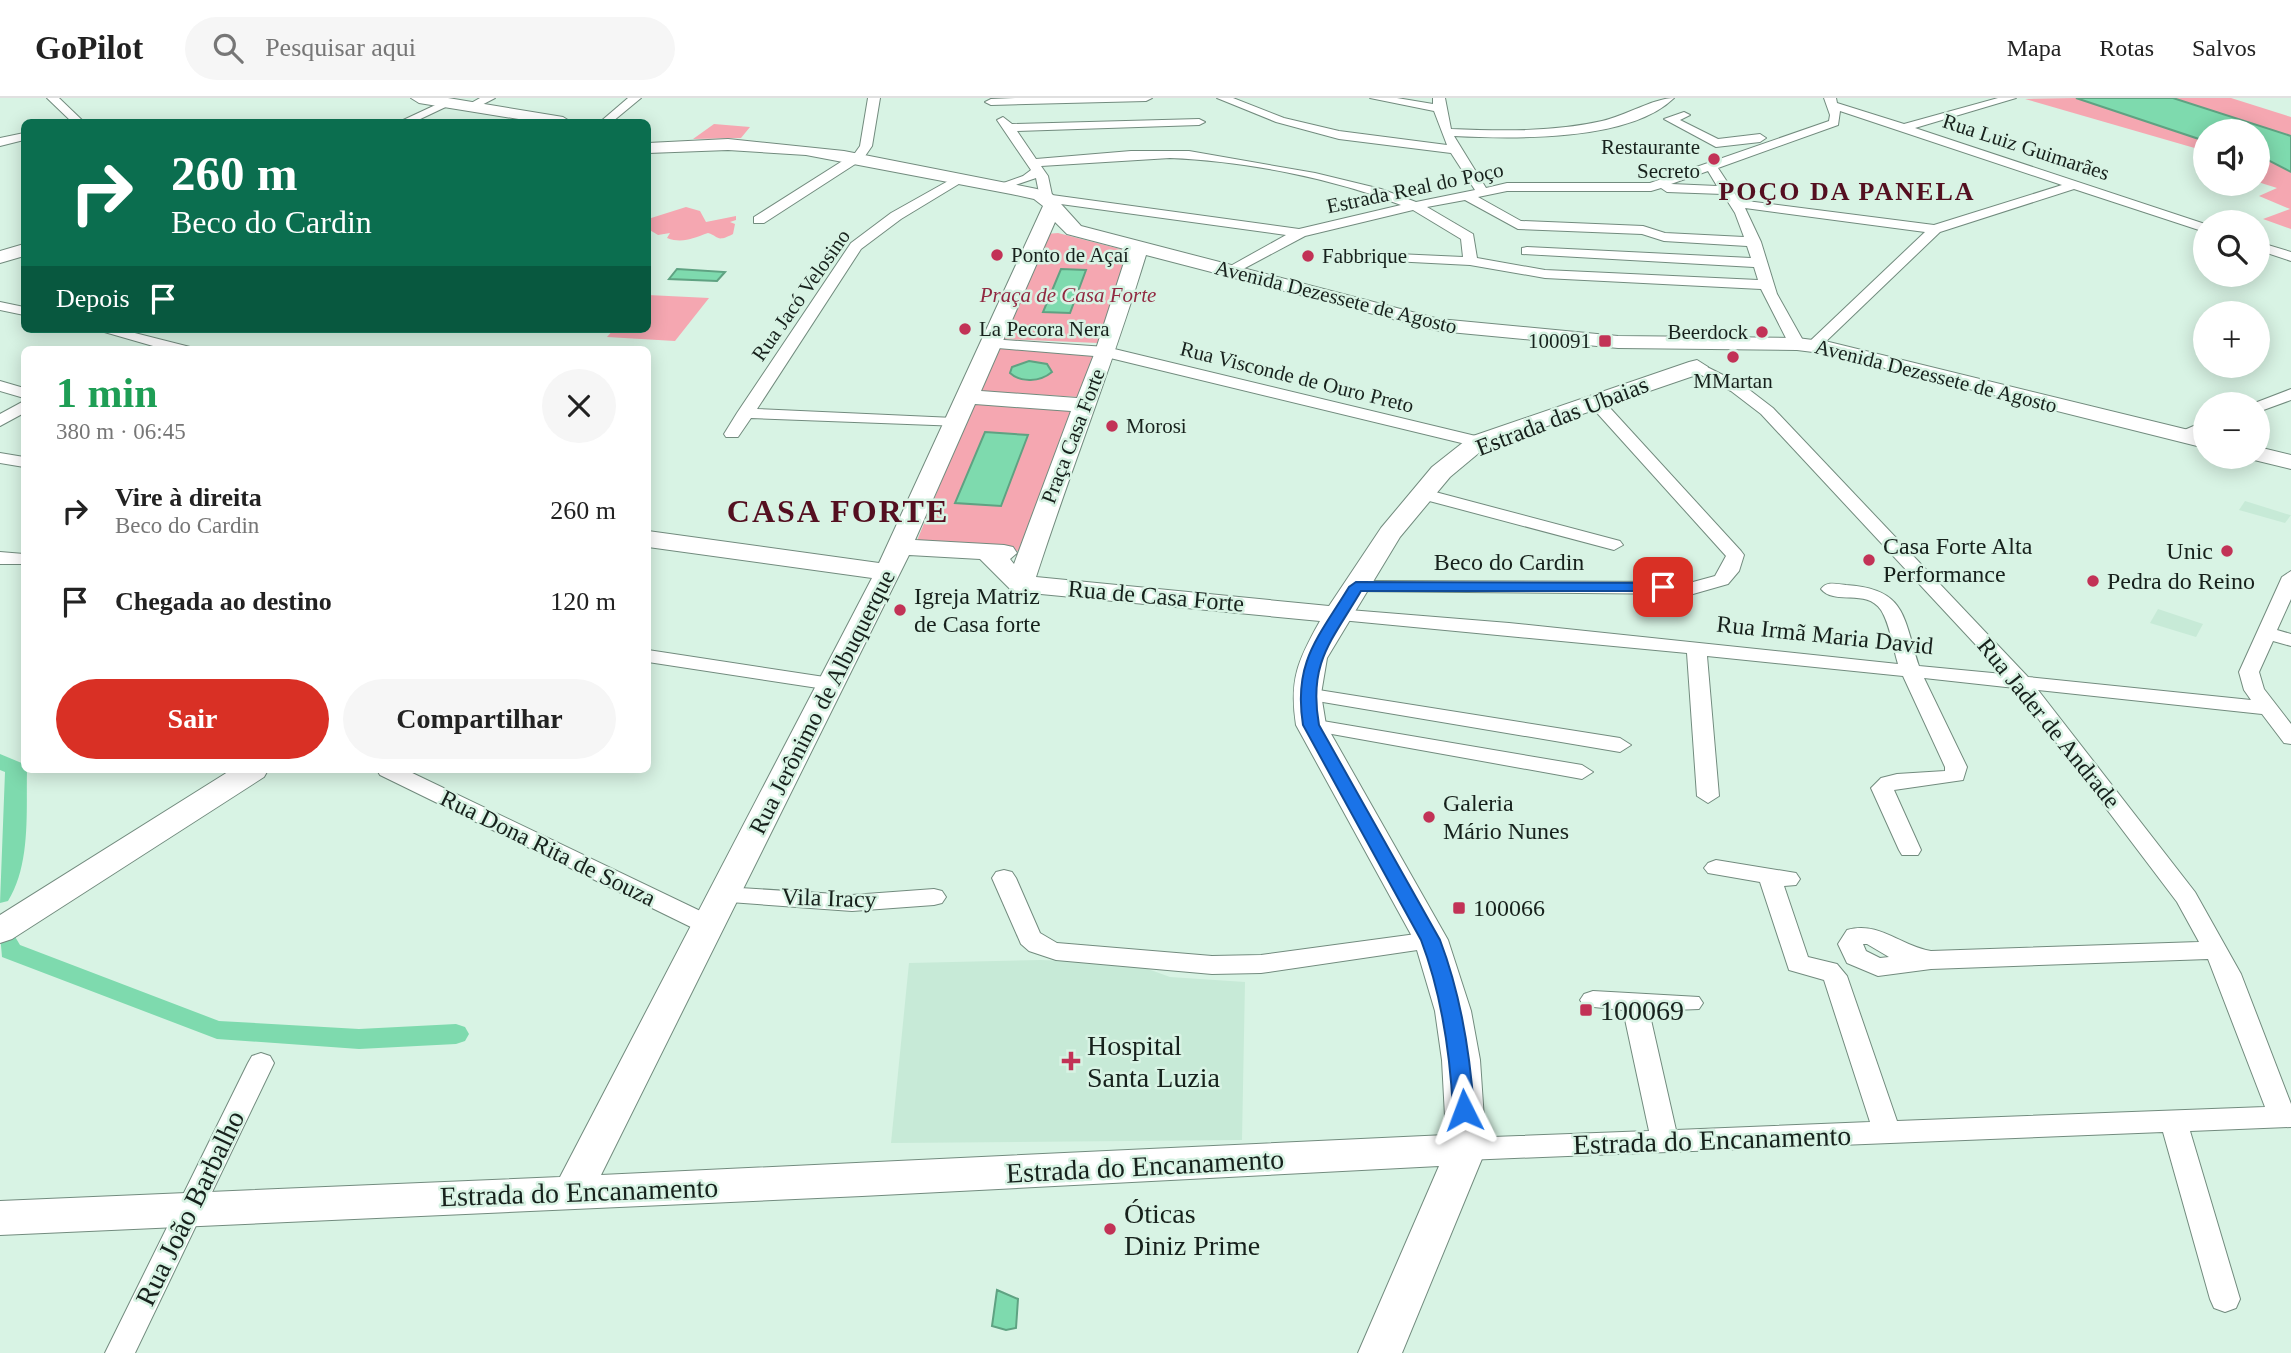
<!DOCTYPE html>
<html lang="pt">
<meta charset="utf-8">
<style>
:root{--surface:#fff;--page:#f6f6f6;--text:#222;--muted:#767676;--line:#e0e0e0;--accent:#d93025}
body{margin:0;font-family:Georgia,serif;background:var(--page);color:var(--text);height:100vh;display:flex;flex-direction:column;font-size:26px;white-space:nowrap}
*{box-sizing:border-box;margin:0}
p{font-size:23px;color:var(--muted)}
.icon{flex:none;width:38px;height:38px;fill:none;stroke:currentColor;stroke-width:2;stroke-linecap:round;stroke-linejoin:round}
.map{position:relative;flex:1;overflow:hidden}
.details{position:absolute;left:21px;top:248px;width:630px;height:427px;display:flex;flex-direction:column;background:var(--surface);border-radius:10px;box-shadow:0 4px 18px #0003}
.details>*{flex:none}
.hud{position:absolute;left:21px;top:21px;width:630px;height:214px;border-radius:10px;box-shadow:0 4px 18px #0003;background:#0b6e4f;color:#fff;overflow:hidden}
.fabs{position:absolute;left:2193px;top:21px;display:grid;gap:14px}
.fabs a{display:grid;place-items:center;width:77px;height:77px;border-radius:50%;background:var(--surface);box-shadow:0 4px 18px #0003;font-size:35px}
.pin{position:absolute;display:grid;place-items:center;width:60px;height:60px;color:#fff;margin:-30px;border-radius:14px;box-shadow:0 4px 10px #0006}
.me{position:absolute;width:77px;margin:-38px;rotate:357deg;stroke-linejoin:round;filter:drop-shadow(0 0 5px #0008)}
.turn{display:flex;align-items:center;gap:24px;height:147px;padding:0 35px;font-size:32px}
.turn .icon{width:91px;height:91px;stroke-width:2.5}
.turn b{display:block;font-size:49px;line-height:60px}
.then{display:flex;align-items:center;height:66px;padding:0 35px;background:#0003;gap:14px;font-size:26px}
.round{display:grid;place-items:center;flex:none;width:74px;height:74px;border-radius:37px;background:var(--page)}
.head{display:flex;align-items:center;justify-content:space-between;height:119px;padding:0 35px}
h1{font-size:42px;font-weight:700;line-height:52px;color:#1e9e55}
.action{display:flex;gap:14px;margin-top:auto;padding:14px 35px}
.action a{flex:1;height:80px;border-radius:42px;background:var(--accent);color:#fff;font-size:28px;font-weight:700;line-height:80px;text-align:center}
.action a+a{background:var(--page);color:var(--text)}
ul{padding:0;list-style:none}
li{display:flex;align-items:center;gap:21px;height:91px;padding:0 35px}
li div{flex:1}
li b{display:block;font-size:26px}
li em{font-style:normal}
header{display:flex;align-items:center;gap:42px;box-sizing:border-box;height:98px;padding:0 35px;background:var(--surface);border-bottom:2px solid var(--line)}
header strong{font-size:33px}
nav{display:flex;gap:38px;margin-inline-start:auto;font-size:24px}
.search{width:490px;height:63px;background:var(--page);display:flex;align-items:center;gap:18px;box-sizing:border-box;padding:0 24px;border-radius:38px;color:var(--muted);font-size:26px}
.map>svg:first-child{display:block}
.built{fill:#c7ead7}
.green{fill:#f5a7b1}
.water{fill:#7edaae;stroke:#5fa282;stroke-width:2}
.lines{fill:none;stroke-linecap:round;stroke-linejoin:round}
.canal{fill:#7edaae;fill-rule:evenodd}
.street-casing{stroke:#728b7e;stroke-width:2}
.secondary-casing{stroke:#728b7e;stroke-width:2}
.street{fill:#fff;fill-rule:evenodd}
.secondary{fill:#fff;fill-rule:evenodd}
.route{fill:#1a73e8;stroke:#114b97;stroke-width:2}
.poi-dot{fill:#c23256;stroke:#d8f3e4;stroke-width:2.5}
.labels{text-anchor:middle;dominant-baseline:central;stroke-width:5;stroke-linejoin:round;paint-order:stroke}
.far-poi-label{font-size:21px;fill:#17211c;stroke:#d8f3e4;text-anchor:start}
.far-street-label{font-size:21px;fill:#17211c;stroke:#d8f3e4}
.far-park-label{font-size:21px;font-style:italic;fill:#912941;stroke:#d8f3e4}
.street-label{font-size:24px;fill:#17211c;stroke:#d8f3e4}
.poi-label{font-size:24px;fill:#17211c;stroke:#d8f3e4;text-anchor:start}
.far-district-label{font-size:26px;font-weight:bold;letter-spacing:2px;fill:#540f20;stroke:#d8f3e4}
.near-poi-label{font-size:28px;fill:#17211c;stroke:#d8f3e4;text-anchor:start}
.near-street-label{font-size:28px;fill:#17211c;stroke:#d8f3e4}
.district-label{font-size:32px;font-weight:bold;letter-spacing:2px;fill:#540f20;stroke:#d8f3e4}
</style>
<header>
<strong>GoPilot</strong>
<div class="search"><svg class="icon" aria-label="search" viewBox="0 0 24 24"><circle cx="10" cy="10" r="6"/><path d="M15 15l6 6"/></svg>Pesquisar aqui</div>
<nav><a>Mapa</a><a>Rotas</a><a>Salvos</a></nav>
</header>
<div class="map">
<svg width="2291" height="1255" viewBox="0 0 2291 1255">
<rect width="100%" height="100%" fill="#d8f3e4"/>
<path class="built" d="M 2245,403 L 2290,417 L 2291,417 L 2285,425 L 2239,412 Z
M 2158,511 L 2203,526 L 2196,539 L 2150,525 Z
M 1041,862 L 1134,866 L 1170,879 L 1245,884 L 1242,1042 L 891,1045 L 909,865 Z"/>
<path class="green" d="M 2076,0 L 2205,43 L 2205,53 L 2025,1 Z
M 2173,0 L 2231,0 L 2291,19 L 2291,38 Z
M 714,26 L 750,29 L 741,40 L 693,41 Z
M 2258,57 L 2291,74 L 2291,131 L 2263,121 L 2290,111 L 2259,98 L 2277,90 L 2258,84 Z
M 686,109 L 700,113 L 706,124 L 736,118 L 736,122 L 730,124 L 735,126 L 733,136 C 716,145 719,138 708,135 C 693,140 683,146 667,140 L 670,135 L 658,137 L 648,131 L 648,121 Z
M 1058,135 L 1124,152 L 1131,157 L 1098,245 L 1002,241 L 1046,136 Z
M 648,197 L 709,200 L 675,243 L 607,239 L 614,231 L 648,231 Z
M 1000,250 L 1094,256 L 1078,299 L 980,293 Z
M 974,304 L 1074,309 L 1020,453 L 916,445 Z"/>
<path class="water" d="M 2076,0 L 2173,0 L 2291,38 L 2291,74 L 2258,57 L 2258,33 L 2205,33 L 2205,43 Z
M 677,171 L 725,174 L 717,183 L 669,181 Z
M 1061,171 L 1086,172 L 1070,215 L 1043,214 Z
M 1029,263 L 1047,266 L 1052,274 C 1040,284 1021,285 1010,275 L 1012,269 Z
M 985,334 L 1028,337 L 1001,408 L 955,405 Z
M 997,1192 L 1018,1201 L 1016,1230 L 1006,1232 L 992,1228 Z"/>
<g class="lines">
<path class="canal" d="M 0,656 L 24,666 L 27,672 C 26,713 31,766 8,803 L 0,805 L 5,674 L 0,672 Z
M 5,835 L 14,837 L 20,847 L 219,923 L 359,931 L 456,926 L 465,929 L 469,936 L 465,943 L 456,946 L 359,951 L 217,941 L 2,859 L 0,836 Z"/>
<defs>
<path id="street" d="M 47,0 L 59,0 L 84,24 L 72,24 Z
M 480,0 L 495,0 L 474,11 L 464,9 Z
M 628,0 L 641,0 L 612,24 L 600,24 Z
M 868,0 L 880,0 L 872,48 L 863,61 L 764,125 L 754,125 L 754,119 L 855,55 L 860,48 Z
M 1015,0 L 1152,0 L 1146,3 L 991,7 L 985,4 L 991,1 Z
M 1217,0 L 1233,0 L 1284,20 L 1339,33 L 1447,47 L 1434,13 L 1370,0 L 1397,0 L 1433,6 L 1433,0 L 1445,0 L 1451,31 C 1501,33 1553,34 1602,23 C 1625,18 1654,0 1674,0 C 1629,44 1513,41 1454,38 L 1486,90 L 1507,85 L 1650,85 L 1829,23 L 1830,17 L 1824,0 L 1836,0 L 1837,5 L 1904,26 L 1998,0 L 2016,0 L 1915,30 L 2205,126 L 2205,134 L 2074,91 L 1940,134 L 1818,251 L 1808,251 L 1808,245 L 1925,134 L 1745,110 L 1761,144 L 1777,196 L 1805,246 L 1797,251 L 1789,246 L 1761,191 L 1545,180 L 1470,167 L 1392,163 L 1390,160 L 1397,156 L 1463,159 L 1461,141 L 1413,112 L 1305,138 L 1230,178 L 1225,177 L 1225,171 L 1286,137 L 1046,104 L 1040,100 L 1036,80 L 1001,92 L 995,88 L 1023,78 L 1031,72 L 997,22 L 1003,19 L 1012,26 L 1199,21 L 1205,24 L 1199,27 L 1017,33 L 1036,61 L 1131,53 L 1189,53 L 1315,75 L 1381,91 L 1416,104 L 1475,92 L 1451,55 L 1339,41 L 1276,24 ZM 1840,13 L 2062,87 L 1934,127 L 1739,102 L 1718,70 L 1838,27 ZM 1170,60 C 1244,63 1332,80 1401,107 L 1299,131 L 1052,97 L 1048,78 L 1041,68 ZM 1708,73 L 1717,88 L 1671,86 ZM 1661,90 L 1667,94 L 1723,96 L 1735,115 L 1744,139 L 1665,135 L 1643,128 L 1521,123 L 1478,99 L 1507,93 L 1651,93 ZM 1465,102 L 1518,131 L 1642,136 L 1664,143 L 1747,148 L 1751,160 L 1527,149 L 1522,150 L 1522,156 L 1754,169 L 1758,182 L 1545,172 L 1477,160 L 1473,136 L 1427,109 Z
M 444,3 L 454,5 L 414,24 L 399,24 Z
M 1684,14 L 1690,17 L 1680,22 L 1718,41 L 1760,36 L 1766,40 L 1760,44 L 1716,49 L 1664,21 Z
M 24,35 L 24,42 L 0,48 L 0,40 Z
M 957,78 L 967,81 L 901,121 L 861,151 L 757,311 L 954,320 L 962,325 L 960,328 L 751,320 L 738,339 L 726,339 L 724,336 L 737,315 L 851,145 L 891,115 Z
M 2258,144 L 2291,154 L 2291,163 L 2258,152 Z
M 0,204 L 24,209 L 24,217 L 0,212 Z
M 94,231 L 119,231 L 190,249 L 193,252 L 167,252 Z
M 991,241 L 1106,249 L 1484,340 L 1486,344 L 1478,349 L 1106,259 L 986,249 L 986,243 Z
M 1697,264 L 1743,287 L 1773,310 L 2028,579 L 2251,602 L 2244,592 L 2239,574 L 2282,479 L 2291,473 L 2291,501 L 2277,532 L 2291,536 L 2291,548 L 2273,543 L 2259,574 L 2264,591 L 2291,626 L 2291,646 L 2284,645 L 2262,616 L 2038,592 L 2195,794 L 2241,876 L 2291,1006 L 2291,1029 L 2190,1033 L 2240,1201 L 2236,1210 L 2225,1214 L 2214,1210 L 2210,1201 L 2163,1034 L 1466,1062 L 1456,1059 L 1452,1051 L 1456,1043 L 1466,1040 L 1649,1033 L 1623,912 L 1584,908 L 1580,902 L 1584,896 L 1593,893 L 1699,899 L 1703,905 L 1699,911 L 1649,913 L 1676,1032 L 1870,1024 L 1824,882 L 1789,872 L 1760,784 L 1708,775 L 1704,770 L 1708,765 L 1716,762 L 1796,775 L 1800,781 L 1796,787 L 1784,788 L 1808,859 L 1837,866 L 1847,878 L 1897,1023 L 2265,1009 L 2208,861 L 1931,871 L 1878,878 L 1847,865 L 1838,846 L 1847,832 C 1880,823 1900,848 1931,853 L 2199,844 L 2177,804 L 2015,590 L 1924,580 L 1967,669 L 1963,682 L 1894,692 L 1921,752 L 1918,757 L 1902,757 L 1899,752 L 1871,690 L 1881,680 L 1897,676 L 1945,673 L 1945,669 L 1903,578 L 1707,558 L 1719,698 L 1708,705 L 1697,698 L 1687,555 L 1330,521 L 1327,517 L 1337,511 L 1509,525 L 1898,566 C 1893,550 1890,526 1881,512 C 1866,490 1835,508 1821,491 C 1827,483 1836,486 1846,487 C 1906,491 1903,518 1919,568 L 2003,576 L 1761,316 L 1731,293 L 1692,272 L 1689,269 ZM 1863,846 L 1867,846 L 1889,859 L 1880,860 L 1866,853 Z
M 0,283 L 24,290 L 24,300 L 0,293 Z
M 2291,291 L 2291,302 L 2258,314 L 2258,306 L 2252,306 Z
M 1594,297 L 1600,299 L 1741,453 L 1744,457 L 1739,473 L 1728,486 L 1693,496 L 1349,493 L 1347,489 L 1356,483 L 1693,484 L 1715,478 L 1726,458 L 1588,305 L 1586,302 Z
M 24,303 L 24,315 L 0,328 L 0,316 Z
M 2205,323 L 2205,334 L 2181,342 L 2173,337 Z
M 0,355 L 24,359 L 24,369 L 0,365 Z
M 1424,391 L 1620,443 L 1623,447 L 1614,452 L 1418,400 L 1415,396 L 1418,392 Z
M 0,454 L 24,456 L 24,466 L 0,466 Z
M 648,552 L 831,580 L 841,586 L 831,592 L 648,564 Z
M 1306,590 L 1620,640 L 1631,647 L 1620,654 L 1299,600 L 1296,596 Z
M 1311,621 L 1582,667 L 1593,674 L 1582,681 L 1304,631 L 1301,627 Z
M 377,672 L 406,672 L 717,821 L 720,827 L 717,833 L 699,833 L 380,677 Z
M 1004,772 L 1012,774 L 1016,780 L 1040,835 L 1057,845 L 1212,858 L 1261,857 L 1431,834 L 1440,836 L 1443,842 L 1440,848 L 1431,850 L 1261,875 L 1212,876 L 1056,862 L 1029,853 L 1021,846 L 992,780 L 996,774 Z
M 724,789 L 852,797 L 934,791 L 942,793 L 946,799 L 942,805 L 934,807 L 852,813 L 716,803 L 712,797 L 716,791 Z
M 261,955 L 270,958 L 274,965 L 135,1255 L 105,1255 L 248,965 L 252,958 Z"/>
<path id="secondary" d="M 411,0 L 448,0 L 563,19 L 571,24 L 537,24 L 419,5 Z
M 728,41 L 844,53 L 1037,91 L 1052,96 L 1081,128 L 1439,221 L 1618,238 L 1797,240 L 1829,244 L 2205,336 L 2205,350 L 1829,256 L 1797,252 L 1618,250 L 1439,233 L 1146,157 C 1113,266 1071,371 1036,479 L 1329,508 L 1381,430 L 1432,369 L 1470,339 L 1689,264 L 1697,262 L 1708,269 L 1705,274 L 1486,349 L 1450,379 L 1400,439 L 1327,560 L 1321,596 L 1326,627 L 1448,842 L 1471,913 L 1480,962 L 1486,1051 L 1402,1255 L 1358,1255 L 1439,1068 L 862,1098 L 0,1137 L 0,1103 L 560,1079 L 872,480 L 648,449 L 648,433 L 879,465 L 1043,108 L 1034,101 L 1011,96 L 806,57 L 728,52 L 648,55 L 648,45 ZM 1055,124 L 1067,136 L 1128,152 L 1095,254 L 1077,300 L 981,293 ZM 975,306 L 1071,313 L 1014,466 L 1010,461 L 1017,455 L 1013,449 L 1004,447 L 915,442 ZM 909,457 L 980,461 L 1011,492 L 1020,494 L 1320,523 C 1298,562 1289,582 1296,627 L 1414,842 L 1435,913 L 1442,962 L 1446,1037 L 601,1077 Z
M 24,146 L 24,158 L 0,165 L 0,153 Z
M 2258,349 L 2291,357 L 2291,371 L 2250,361 L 2248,359 L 2258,359 Z
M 231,672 L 268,672 L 264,679 L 12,841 L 0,845 L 0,817 Z"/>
</defs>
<use href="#street" class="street-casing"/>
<use href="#secondary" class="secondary-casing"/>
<use href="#street" class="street"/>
<use href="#secondary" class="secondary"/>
</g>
<path class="route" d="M 1356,484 L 1663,485 L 1670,489 L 1663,493 L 1361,493 C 1331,544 1308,565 1319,627 L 1440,842 C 1461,897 1470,954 1474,1012 L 1471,1018 L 1456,1018 L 1453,1012 C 1450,954 1442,897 1421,842 L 1303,627 C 1293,564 1318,540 1349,489 Z"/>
<g class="poi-dot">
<circle cx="1714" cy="61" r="7"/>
<circle cx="997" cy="157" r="7"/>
<circle cx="1308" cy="158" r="7"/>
<circle cx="965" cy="231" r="7"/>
<circle cx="1762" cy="234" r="7"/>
<rect x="1598" y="236" width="14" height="14" rx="3.5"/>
<circle cx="1733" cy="259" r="7"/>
<circle cx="1112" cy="328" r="7"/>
<circle cx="2227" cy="453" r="7"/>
<circle cx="1869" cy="462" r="7"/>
<circle cx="2093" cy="483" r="7"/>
<circle cx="900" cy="512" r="7"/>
<circle cx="1429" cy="719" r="7"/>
<rect x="1452" y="803" width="14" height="14" rx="3.5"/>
<rect x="1579" y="905" width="14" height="14" rx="3.5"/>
<path d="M1067.5 952.5h7v7h7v7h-7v7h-7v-7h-7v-7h7z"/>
<circle cx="1110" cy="1131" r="7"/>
</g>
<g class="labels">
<g class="far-poi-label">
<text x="1700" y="49" text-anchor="end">Restaurante<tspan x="1700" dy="24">Secreto</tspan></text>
<text x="1011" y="157">Ponto de Açaí</text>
<text x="1322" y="158">Fabbrique</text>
<text x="979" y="231">La Pecora Nera</text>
<text x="1748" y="234" text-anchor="end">Beerdock</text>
<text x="1591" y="243" text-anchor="end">100091</text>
<text x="1733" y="283" text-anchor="middle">MMartan</text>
<text x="1126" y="328">Morosi</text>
</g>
<g class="far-street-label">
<text transform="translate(2026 49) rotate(18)">Rua Luiz Guimarães</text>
<text transform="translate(1415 90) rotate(-12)">Estrada Real do Poço</text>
<text transform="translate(801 197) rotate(-55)">Rua Jacó Velosino</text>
<text transform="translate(1336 199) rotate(14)">Avenida Dezessete de Agosto</text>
<text transform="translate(1936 278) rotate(14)">Avenida Dezessete de Agosto</text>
<text transform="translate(1297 279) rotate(14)">Rua Visconde de Ouro Preto</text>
<text transform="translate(1073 338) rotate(-69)">Praça Casa Forte</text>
</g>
<g class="far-park-label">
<text x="1068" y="197">Praça de Casa Forte</text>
</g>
<g class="street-label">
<text transform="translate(1562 318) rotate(-21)">Estrada das Ubaias</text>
<text x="1509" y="464">Beco do Cardin</text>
<text transform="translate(1156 498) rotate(5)">Rua de Casa Forte</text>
<text transform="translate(1825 537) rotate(6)">Rua Irmã Maria David</text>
<text transform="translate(822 604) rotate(-63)">Rua Jerônimo de Albuquerque</text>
<text transform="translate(2049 625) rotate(51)">Rua Jader de Andrade</text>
<text transform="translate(548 750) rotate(26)">Rua Dona Rita de Souza</text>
<text transform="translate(829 800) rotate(2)">Vila Iracy</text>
</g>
<g class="poi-label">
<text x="1883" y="448">Casa Forte Alta<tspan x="1883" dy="28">Performance</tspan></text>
<text x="2213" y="453" text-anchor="end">Unic</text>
<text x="2107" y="483">Pedra do Reino</text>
<text x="914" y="498">Igreja Matriz<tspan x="914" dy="28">de Casa forte</tspan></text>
<text x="1443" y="705">Galeria<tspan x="1443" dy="28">Mário Nunes</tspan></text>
<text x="1473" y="810">100066</text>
</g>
<g class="far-district-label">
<text x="1847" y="93">POÇO DA PANELA</text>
</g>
<g class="near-poi-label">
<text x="1600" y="912">100069</text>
<text x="1087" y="947">Hospital<tspan x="1087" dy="32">Santa Luzia</tspan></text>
<text x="1124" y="1115">Óticas<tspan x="1124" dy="32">Diniz Prime</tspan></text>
</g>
<g class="near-street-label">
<text transform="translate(1712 1042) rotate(-2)">Estrada do Encanamento</text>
<text transform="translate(1145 1068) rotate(-3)">Estrada do Encanamento</text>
<text transform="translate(579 1094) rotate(-2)">Estrada do Encanamento</text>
<text transform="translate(190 1110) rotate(-64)">Rua João Barbalho</text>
</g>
<g class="district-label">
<text x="838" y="413">CASA FORTE</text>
</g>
</g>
</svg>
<div class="fabs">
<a><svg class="icon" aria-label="sound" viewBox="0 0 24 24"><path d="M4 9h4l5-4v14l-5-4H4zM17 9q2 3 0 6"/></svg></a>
<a><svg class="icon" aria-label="search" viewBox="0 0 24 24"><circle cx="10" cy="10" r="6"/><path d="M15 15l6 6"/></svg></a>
<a>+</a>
<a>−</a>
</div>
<div class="pin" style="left:1663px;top:489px;background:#d93025"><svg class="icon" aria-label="arrive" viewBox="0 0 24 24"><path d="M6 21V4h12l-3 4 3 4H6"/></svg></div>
<svg class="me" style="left:1464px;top:1012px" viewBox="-20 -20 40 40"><path d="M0-17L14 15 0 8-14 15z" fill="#1a73e8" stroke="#fff" stroke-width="4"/></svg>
<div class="hud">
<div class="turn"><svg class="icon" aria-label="right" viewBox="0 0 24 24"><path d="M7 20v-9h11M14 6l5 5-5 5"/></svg><div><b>260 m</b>Beco do Cardin</div></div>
<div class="then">Depois<svg class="icon" aria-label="arrive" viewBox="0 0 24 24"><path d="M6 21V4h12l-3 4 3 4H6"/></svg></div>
</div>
<section class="details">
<div class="head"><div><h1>1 min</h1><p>380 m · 06:45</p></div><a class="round"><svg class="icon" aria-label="close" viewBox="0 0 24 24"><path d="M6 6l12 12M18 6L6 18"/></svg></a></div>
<ul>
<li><svg class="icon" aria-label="right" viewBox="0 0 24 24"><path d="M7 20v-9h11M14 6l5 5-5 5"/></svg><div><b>Vire à direita</b><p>Beco do Cardin</p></div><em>260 m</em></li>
<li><svg class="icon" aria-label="arrive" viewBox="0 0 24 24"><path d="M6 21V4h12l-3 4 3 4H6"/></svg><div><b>Chegada ao destino</b></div><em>120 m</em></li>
</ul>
<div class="action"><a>Sair</a><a>Compartilhar</a></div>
</section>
</div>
